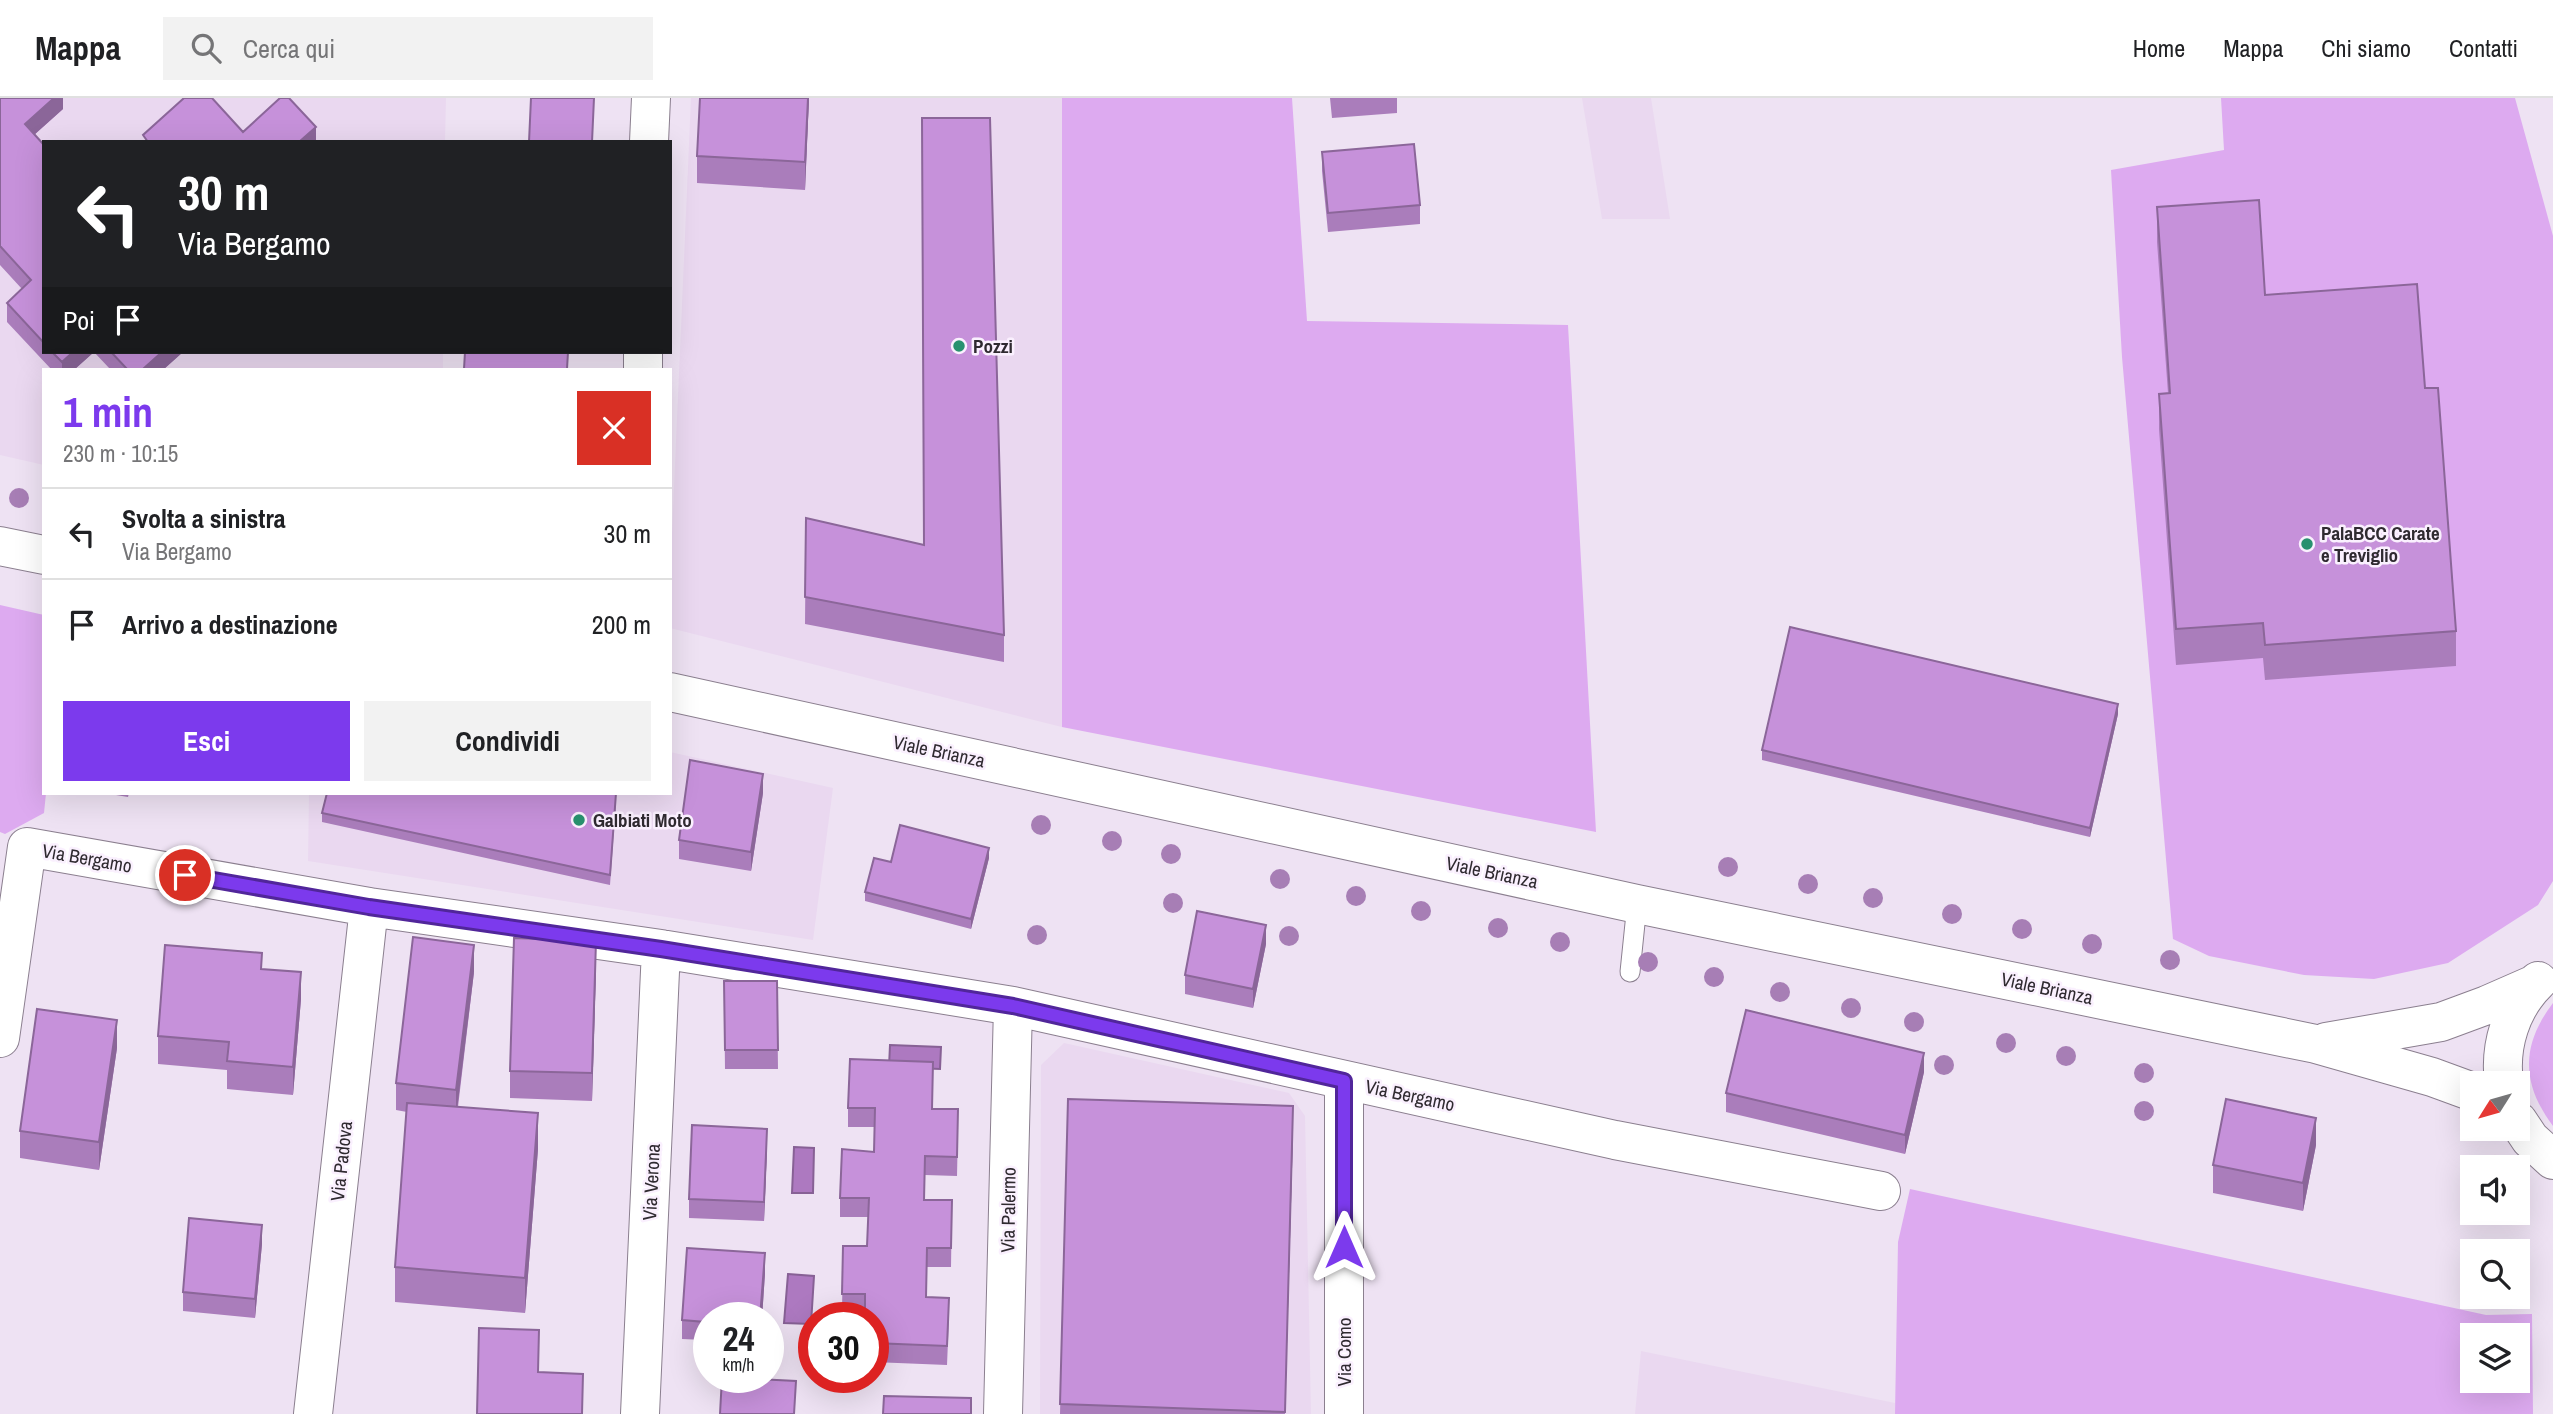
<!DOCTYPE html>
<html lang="it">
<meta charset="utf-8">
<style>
:root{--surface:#fff;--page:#f2f2f2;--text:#202124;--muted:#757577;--line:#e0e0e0;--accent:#7c3aed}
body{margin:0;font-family:"Archivo Narrow",sans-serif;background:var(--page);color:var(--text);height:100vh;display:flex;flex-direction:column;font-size:26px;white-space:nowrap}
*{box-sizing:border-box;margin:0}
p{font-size:23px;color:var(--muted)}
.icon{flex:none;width:38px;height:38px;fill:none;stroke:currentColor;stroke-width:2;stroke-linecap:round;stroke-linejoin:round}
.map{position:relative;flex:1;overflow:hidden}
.panel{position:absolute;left:42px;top:270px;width:630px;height:427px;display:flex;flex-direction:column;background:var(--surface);border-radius:0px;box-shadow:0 7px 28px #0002}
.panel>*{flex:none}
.banner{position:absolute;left:42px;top:42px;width:630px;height:214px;border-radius:0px;box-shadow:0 7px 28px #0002;background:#202124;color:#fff;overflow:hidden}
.needle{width:46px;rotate:233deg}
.tools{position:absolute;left:2460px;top:973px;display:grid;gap:14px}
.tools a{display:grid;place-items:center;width:70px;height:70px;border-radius:0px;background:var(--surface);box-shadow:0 7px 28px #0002;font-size:35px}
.speed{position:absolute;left:693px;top:1204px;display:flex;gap:14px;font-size:35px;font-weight:700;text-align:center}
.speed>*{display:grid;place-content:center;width:91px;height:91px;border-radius:50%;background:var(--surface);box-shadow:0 7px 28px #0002;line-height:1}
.speed small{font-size:18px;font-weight:400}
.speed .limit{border:10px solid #d22;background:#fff;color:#111}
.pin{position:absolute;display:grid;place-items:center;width:60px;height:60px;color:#fff;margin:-30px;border:4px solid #fff;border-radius:50%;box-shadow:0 2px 7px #0007}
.me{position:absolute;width:77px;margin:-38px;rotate:0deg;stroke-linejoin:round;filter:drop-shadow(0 0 5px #0008)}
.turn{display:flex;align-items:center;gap:24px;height:147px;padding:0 21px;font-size:32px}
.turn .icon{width:91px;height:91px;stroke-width:2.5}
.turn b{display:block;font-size:49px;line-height:60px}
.then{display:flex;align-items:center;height:66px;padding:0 21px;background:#0003;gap:14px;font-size:26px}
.round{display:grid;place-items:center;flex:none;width:74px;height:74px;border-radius:0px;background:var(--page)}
.overview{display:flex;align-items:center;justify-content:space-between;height:119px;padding:0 21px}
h1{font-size:42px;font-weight:700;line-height:52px;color:var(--accent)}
.primary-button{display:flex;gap:14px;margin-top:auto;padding:14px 21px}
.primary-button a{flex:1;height:80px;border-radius:0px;background:var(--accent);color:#fff;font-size:28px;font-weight:700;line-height:80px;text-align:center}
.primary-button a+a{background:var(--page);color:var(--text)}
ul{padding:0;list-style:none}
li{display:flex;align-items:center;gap:21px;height:91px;padding:0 21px;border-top:2px solid var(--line)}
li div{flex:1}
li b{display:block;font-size:26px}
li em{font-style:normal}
header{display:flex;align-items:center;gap:42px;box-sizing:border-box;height:98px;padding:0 35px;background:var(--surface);border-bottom:2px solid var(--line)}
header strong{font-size:33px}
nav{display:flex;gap:38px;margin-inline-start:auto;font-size:24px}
.search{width:490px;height:63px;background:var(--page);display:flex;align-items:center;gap:18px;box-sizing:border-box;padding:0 24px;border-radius:0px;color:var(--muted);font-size:26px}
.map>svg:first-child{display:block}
.built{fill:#ead8f0}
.green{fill:#ddaaf0;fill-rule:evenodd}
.water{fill:#ad79c0;stroke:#876195;stroke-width:2}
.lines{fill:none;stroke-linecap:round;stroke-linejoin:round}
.service-casing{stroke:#8b7f8f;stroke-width:21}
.minor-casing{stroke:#8b7f8f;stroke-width:40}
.secondary-casing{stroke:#8b7f8f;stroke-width:40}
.service{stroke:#fff;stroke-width:19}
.minor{stroke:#fff;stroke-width:38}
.secondary{stroke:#fff;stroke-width:38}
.tree{fill:#a77eb5}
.wall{fill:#aa7dbb}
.shaded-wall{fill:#8b6699}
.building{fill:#c691da;stroke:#8b6699;stroke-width:2}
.route-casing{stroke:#51269a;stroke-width:18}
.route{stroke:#7c3aed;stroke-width:12}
.poi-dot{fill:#28916f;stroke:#faf0fe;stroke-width:2.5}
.labels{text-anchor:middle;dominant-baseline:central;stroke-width:5;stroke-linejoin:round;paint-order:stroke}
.poi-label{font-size:19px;font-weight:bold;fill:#2f2a30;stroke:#faf0fe;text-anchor:start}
.street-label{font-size:19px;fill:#2f2a30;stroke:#faf0fe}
</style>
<header>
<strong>Mappa</strong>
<div class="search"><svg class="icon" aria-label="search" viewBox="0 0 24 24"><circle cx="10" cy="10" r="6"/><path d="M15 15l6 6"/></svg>Cerca qui</div>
<nav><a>Home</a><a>Mappa</a><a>Chi siamo</a><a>Contatti</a></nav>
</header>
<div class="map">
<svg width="2553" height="1316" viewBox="0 0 2553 1316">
<rect width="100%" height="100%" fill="#eee2f3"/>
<path class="built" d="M 0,0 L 446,0 L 445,44 L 44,44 L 44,254 L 443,254 L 443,271 L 44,271 L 44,367 L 0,357 Z
M 691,0 L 1062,0 L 1062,629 L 670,530 L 670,482 Z
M 1582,0 L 1651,0 L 1670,121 L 1602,121 Z
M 670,654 L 833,690 L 813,842 L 308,763 L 309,695 L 670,695 Z
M 1064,945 L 1289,995 L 1305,1018 L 1311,1316 L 1040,1316 L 1041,967 Z
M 1641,1253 L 1895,1305 L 1895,1316 L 1635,1316 Z"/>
<path class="green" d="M 1062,0 L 1292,0 L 1307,223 L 1568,227 L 1596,734 L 1062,629 Z
M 2221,0 L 2515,0 L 2553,138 L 2553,783 L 2538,807 L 2448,865 L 2374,881 L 2304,877 L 2209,858 L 2173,841 L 2122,259 L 2111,72 L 2224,52 Z
M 0,507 L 44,517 L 44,695 L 46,695 L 44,715 L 5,736 L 0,734 Z
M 2553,905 L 2553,1028 C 2521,985 2521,947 2553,905 Z
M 1910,1091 L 2486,1217 L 2532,1216 L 2533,1316 L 1895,1316 L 1898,1144 ZM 2473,1237 L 2518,1237 L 2518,1283 L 2473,1283 Z"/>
<path class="water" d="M 890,947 L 941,949 L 940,971 L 889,969 Z
M 794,1049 L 814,1050 L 813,1095 L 792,1095 Z
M 788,1176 L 814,1178 L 811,1226 L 784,1225 Z"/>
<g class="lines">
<defs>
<path id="service" d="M 1630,874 L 1637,806"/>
<path id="minor" d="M 649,44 L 651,0
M 643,271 L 643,254
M 0,940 L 27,749 L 369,809 L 661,851 L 1013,908 L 1615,1042 L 1881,1093
M 313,1316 L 369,809
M 640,1316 L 661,851
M 1003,1316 L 1013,908
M 1344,1316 L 1344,983"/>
<path id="secondary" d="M 0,448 L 44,457
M 670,594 L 1637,806 L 2316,946 L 2432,979 L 2473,994
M 2326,944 L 2441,924 L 2487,907 L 2535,886
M 2504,985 C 2499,948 2511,909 2538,883
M 2518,1023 L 2530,1041 L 2553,1062"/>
</defs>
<use href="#service" class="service-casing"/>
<use href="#minor" class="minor-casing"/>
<use href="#secondary" class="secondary-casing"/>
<use href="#service" class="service"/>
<use href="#minor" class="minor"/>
<use href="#secondary" class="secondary"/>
</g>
<g class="tree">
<circle cx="19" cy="400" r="10"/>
<circle cx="1041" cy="727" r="10"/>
<circle cx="1112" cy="743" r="10"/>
<circle cx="1171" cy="756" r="10"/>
<circle cx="1728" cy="769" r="10"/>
<circle cx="1280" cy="781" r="10"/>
<circle cx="1808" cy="786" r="10"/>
<circle cx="1356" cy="798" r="10"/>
<circle cx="1873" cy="800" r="10"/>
<circle cx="1173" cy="805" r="10"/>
<circle cx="1421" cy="813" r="10"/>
<circle cx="1952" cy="816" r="10"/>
<circle cx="1498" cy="830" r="10"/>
<circle cx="2022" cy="831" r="10"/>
<circle cx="1037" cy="837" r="10"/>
<circle cx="1289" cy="838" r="10"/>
<circle cx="1560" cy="844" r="10"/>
<circle cx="2092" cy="846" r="10"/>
<circle cx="2170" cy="862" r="10"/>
<circle cx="1648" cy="864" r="10"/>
<circle cx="1714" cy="879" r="10"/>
<circle cx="1780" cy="894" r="10"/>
<circle cx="1851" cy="910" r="10"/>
<circle cx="1914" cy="924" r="10"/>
<circle cx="2006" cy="945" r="10"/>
<circle cx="2066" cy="958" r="10"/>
<circle cx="1944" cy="967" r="10"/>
<circle cx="2144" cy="975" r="10"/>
<circle cx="2144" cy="1013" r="10"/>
</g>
<path class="wall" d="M 0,0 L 63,0 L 63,11 L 34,37 L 44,47 L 44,254 L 183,254 L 164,271 L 110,271 L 94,254 L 75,271 L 51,271 L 7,224 L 7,205 L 22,191 L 0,167 Z
M 700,0 L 809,0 L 805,92 L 697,85 L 697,58 Z
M 1330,0 L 1397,0 L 1397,15 L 1332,20 Z
M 1322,54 L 1420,107 L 1420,126 L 1328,134 L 1322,73 Z
M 2157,109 L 2265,197 L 2425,290 L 2456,533 L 2456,568 L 2265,582 L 2263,560 L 2176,567 L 2159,331 L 2159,296 L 2168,295 L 2157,144 Z
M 806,420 L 924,447 L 1004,537 L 1004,564 L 805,526 Z
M 2118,616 L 2090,739 L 1762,662 L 1762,652 Z
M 104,695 L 129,695 L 128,699 Z
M 763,695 L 751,773 L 679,761 L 679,742 Z
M 616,705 L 610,787 L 322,724 L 322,715 Z
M 989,760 L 971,831 L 865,803 L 865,794 L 891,764 Z
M 1266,846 L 1253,910 L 1185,896 L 1185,877 Z
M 262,871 L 301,901 L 293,997 L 227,991 L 227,972 L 158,966 L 158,938 Z
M 596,871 L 592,1003 L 510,1000 L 510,973 Z
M 474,874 L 458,1009 L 538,1051 L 525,1215 L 395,1204 L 395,1169 L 407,1014 L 396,1012 L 396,985 Z
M 724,883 L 777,883 L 778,971 L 725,971 Z
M 117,950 L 99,1072 L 20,1060 L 20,1033 Z
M 1924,974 L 1905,1056 L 1726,1014 L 1726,995 Z
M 1068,1001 L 1293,1036 L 1285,1316 L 1060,1316 Z
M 848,1010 L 932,1011 L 958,1030 L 957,1078 L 925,1077 L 924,1102 L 952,1102 L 951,1169 L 927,1169 L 926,1199 L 949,1219 L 947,1267 L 873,1264 L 873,1220 L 865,1215 L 842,1215 L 843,1148 L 867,1148 L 868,1119 L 840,1119 L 840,1100 L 874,1054 L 874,1029 L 848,1029 Z
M 2316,1047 L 2303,1113 L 2213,1095 L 2213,1067 Z
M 767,1050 L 764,1123 L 689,1120 L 689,1101 Z
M 262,1146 L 255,1220 L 183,1213 L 183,1194 Z
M 765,1175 L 762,1220 L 709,1220 L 709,1265 L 703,1265 L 704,1242 L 682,1241 L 682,1222 Z"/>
<path class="shaded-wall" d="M 54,0 L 63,0 L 63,11 L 25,45 L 25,26 Z
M 808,0 L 809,0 L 805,92 L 805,64 Z
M 316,29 L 316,44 L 299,44 Z
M 73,254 L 94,254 L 75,271 L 62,271 L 62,264 Z
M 162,254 L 183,254 L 164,271 L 143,271 Z
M 2118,606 L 2118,616 L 2090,739 L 2090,730 Z
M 763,676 L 763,695 L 751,773 L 751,754 Z
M 989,750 L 989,760 L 971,831 L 971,821 Z
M 1266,827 L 1266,846 L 1253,910 L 1253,891 Z
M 596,843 L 596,871 L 592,1003 L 592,975 Z
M 474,847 L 474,874 L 456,1020 L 456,992 Z
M 301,874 L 301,901 L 293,997 L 293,969 Z
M 117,922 L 117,950 L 99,1072 L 99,1044 Z
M 1924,955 L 1924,974 L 1905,1056 L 1905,1037 Z
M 1293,1008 L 1293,1036 L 1285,1316 Z
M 538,1015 L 538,1051 L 525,1215 L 525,1180 Z
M 2316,1020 L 2316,1047 L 2303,1113 L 2303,1085 Z
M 767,1031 L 767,1050 L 764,1123 L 764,1104 Z
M 262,1127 L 262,1146 L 255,1220 L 255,1201 Z
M 765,1155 L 765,1175 L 762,1220 L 760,1220 Z"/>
<path class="building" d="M 0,0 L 54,0 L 25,26 L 44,47 L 44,245 L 7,205 L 31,182 L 0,148 Z
M 184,0 L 212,0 L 243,34 L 280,0 L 289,0 L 316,29 L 299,44 L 148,44 L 143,37 Z
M 531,0 L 594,0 L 592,44 L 529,44 Z
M 700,0 L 808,0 L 805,64 L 697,58 Z
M 922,20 L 990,20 L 1004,537 L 805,499 L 806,420 L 924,447 Z
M 1414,46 L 1420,107 L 1328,115 L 1322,54 Z
M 2259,102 L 2265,197 L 2417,186 L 2425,290 L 2438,290 L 2456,533 L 2265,547 L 2263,525 L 2176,531 L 2159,296 L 2170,295 L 2157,109 Z
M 52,254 L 73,254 L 62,264 Z
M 111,254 L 162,254 L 143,271 L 127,271 Z
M 465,254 L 568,254 L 567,271 L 464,271 Z
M 1790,529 L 2118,606 L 2090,730 L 1762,652 Z
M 690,662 L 763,676 L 751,754 L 679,742 Z
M 327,695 L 616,695 L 610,777 L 322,715 Z
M 900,727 L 989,750 L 971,821 L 865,794 L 874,760 L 891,764 Z
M 1197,813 L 1266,827 L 1253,891 L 1185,877 Z
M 413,839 L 474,847 L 456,992 L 396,985 Z
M 514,840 L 596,843 L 592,975 L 510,973 Z
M 165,847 L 262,855 L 261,871 L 301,874 L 293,969 L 227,963 L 229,944 L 158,938 Z
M 724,883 L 777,883 L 778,952 L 725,952 Z
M 37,911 L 117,922 L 99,1044 L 20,1033 Z
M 1746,912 L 1924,955 L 1905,1037 L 1726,995 Z
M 850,961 L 933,964 L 932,1011 L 958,1011 L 957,1059 L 925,1058 L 924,1102 L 952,1102 L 951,1150 L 927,1150 L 926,1199 L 949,1200 L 947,1248 L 873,1245 L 873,1220 L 865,1220 L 865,1196 L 842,1196 L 843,1148 L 867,1148 L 869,1100 L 840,1100 L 842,1051 L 874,1054 L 875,1010 L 848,1010 Z
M 1068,1001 L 1293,1008 L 1285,1314 L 1060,1306 Z
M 2226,1001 L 2316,1020 L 2303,1085 L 2213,1067 Z
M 407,1005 L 538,1015 L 525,1180 L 395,1169 Z
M 692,1027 L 767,1031 L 764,1104 L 689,1101 Z
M 189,1120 L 262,1127 L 255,1201 L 183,1194 Z
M 687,1150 L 765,1155 L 760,1220 L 709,1220 L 709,1246 L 703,1246 L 705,1224 L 682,1222 Z
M 479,1230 L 539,1232 L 538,1274 L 583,1276 L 582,1316 L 477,1316 Z
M 722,1279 L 796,1283 L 794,1316 L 720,1316 Z
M 884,1298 L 971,1300 L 971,1316 L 883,1316 Z"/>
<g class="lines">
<defs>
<path id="route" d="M 185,777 L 369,809 L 661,851 L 1013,908 L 1344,983 L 1344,1149"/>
</defs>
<use href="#route" class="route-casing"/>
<use href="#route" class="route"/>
</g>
<g class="poi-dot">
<circle cx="959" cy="248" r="7"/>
<circle cx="2307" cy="446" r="7"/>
<circle cx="579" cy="722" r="7"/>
</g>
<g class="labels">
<g class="poi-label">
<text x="973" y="248">Pozzi</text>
<text x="2321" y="435">PalaBCC Carate<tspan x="2321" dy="22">e Treviglio</tspan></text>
<text x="593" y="722">Galbiati Moto</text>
</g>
<g class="street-label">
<text transform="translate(939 653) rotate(12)">Viale Brianza</text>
<text transform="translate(87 760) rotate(10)">Via Bergamo</text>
<text transform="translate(1492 774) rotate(12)">Viale Brianza</text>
<text transform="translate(2047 890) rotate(12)">Viale Brianza</text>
<text transform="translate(1410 997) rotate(12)">Via Bergamo</text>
<text transform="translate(341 1063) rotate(-84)">Via Padova</text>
<text transform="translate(651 1084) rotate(-87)">Via Verona</text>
<text transform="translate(1008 1112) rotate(-89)">Via Palermo</text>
<text transform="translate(1344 1254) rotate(-90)">Via Como</text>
</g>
</g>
</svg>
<div class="tools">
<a><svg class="needle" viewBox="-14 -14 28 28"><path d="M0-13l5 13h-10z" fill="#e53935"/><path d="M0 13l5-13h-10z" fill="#757577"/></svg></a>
<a><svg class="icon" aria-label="sound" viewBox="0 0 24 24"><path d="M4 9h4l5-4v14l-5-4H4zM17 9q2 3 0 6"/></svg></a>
<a><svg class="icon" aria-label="search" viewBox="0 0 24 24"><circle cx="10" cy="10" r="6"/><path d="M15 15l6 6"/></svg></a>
<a><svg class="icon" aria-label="layers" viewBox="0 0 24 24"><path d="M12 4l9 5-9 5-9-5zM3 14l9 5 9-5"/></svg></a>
</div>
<div class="speed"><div>24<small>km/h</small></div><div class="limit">30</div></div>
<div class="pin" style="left:185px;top:777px;background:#d93025"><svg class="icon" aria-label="arrive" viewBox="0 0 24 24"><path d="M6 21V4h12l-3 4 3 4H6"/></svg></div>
<svg class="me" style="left:1344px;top:1149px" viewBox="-20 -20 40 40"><path d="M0-17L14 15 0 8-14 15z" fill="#7c3aed" stroke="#fff" stroke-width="4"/></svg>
<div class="banner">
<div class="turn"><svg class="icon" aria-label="left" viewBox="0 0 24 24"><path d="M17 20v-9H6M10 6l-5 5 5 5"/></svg><div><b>30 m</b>Via Bergamo</div></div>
<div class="then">Poi<svg class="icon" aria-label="arrive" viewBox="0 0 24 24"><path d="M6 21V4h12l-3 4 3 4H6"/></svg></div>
</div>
<section class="panel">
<div class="overview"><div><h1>1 min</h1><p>230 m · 10:15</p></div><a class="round" style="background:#d93025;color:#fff"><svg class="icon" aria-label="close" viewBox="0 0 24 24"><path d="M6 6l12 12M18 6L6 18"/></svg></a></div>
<ul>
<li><svg class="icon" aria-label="left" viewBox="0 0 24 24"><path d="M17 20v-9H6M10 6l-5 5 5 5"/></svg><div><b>Svolta a sinistra</b><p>Via Bergamo</p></div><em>30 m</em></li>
<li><svg class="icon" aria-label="arrive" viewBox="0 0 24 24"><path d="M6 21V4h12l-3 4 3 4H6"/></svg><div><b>Arrivo a destinazione</b></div><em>200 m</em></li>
</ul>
<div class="primary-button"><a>Esci</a><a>Condividi</a></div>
</section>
</div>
